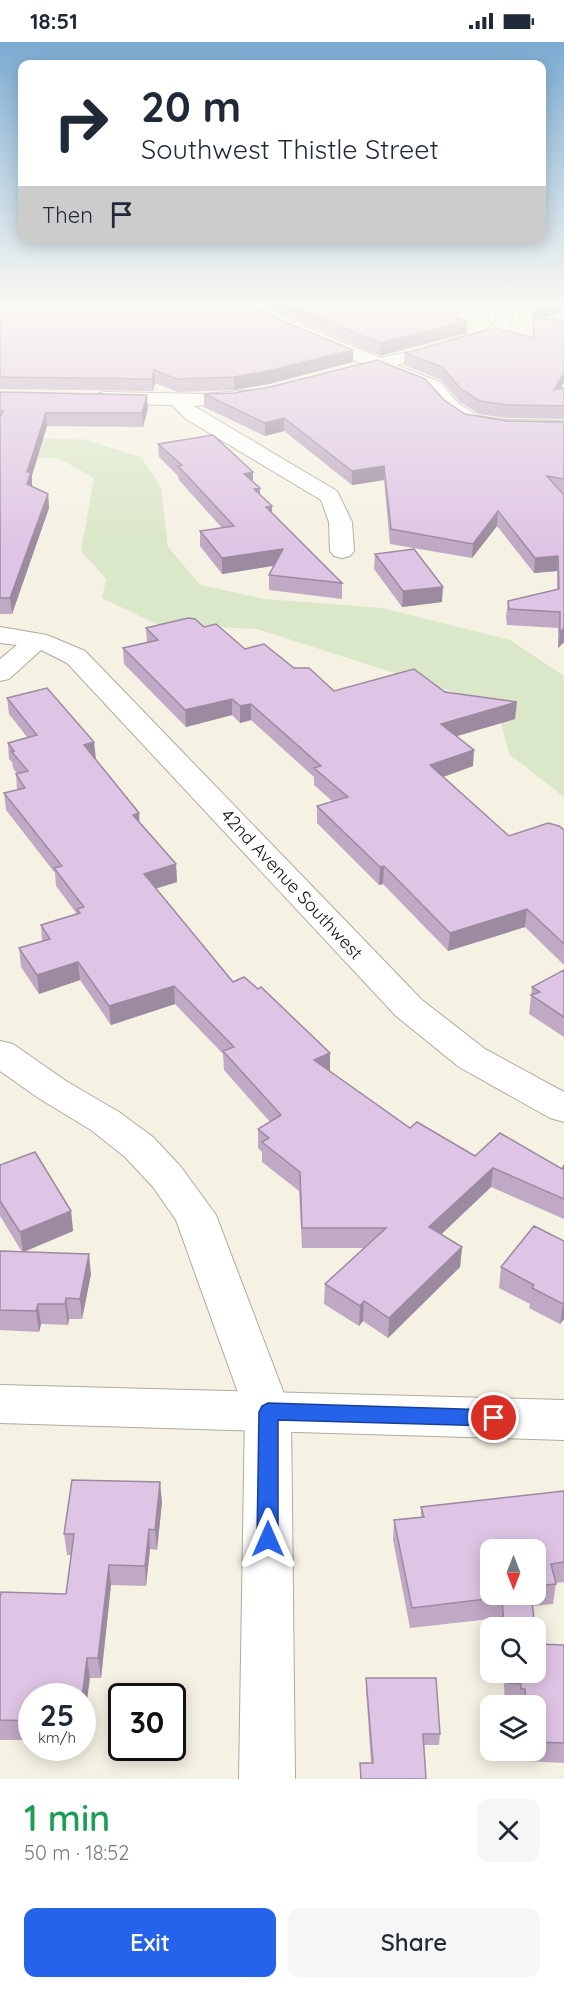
<!DOCTYPE html>
<meta charset="utf-8">
<style>
:root{--surface:#fff;--page:#f6f6f7;--text:#1f2937;--muted:#747a83;--accent:#2563eb}
body{margin:0;font-family:Quicksand,sans-serif;background:var(--page);color:var(--text);height:100vh;display:flex;flex-direction:column;font-size:22px;white-space:nowrap}
*{box-sizing:border-box;margin:0}
p{font-size:20px;color:var(--muted)}
.icon{flex:none;width:33px;height:33px;fill:none;stroke:currentColor;stroke-width:2;stroke-linecap:round;stroke-linejoin:round}
.map{position:relative;height:1737px;overflow:hidden}
.drawer{display:flex;flex-direction:column;background:var(--surface);flex:1}
.drawer>*{flex:none}
.guide{position:absolute;left:18px;top:18px;width:528px;height:183px;border-radius:12px;box-shadow:0 3px 15px #0003;background:#fff;color:var(--text);overflow:hidden}
.needle{width:39px;rotate:180deg}
.controls{position:absolute;left:480px;top:1497px;display:grid;gap:12px}
.controls a{display:grid;place-items:center;width:66px;height:66px;border-radius:12px;background:var(--surface);box-shadow:0 3px 15px #0003;font-size:30px}
.speed{position:absolute;left:18px;top:1641px;display:flex;gap:12px;font-size:30px;font-weight:700;text-align:center}
.speed>*{display:grid;place-content:center;width:78px;height:78px;border-radius:50%;background:var(--surface);box-shadow:0 3px 15px #0003;line-height:1}
.speed small{font-size:15px;font-weight:400}
.speed .limit{border:3px solid #111;border-radius:9px;background:#fff;color:#111}
.pin{position:absolute;display:grid;place-items:center;width:51px;height:51px;color:#fff;margin:-26px;border:3px solid #fff;border-radius:50%;box-shadow:0 2px 6px #0007}
.me{position:absolute;width:66px;margin:-33px;rotate:0deg;stroke-linejoin:round;filter:drop-shadow(0 0 4px #0008)}
.turn{display:flex;align-items:center;gap:21px;height:126px;padding:0 24px;font-size:27px}
.turn .icon{width:78px;height:78px;stroke-width:2.5}
.turn b{display:block;font-size:42px;line-height:51px}
.then{display:flex;align-items:center;height:57px;padding:0 24px;background:#0003;gap:12px;font-size:22px}
.round{display:grid;place-items:center;flex:none;width:63px;height:63px;border-radius:12px;background:var(--page)}
.overview{display:flex;align-items:center;justify-content:space-between;height:102px;padding:0 24px}
h1{font-size:36px;font-weight:600;line-height:45px;color:#1e9e55}
.cta{display:flex;gap:12px;margin-top:auto;padding:12px 24px}
.cta a{flex:1;height:69px;border-radius:12px;background:var(--accent);color:#fff;font-size:24px;font-weight:600;line-height:69px;text-align:center}
.cta a+a{background:var(--page);color:var(--text)}
.status{display:flex;justify-content:space-between;align-items:center;height:42px;padding:0 30px;background:var(--surface);direction:ltr}
.status svg{height:16px;fill:currentColor}
.map>svg:first-child{display:block}
.green{fill:#dbe7c9}
.lines{fill:none;stroke-linecap:round;stroke-linejoin:round}
.minor-casing{stroke:#aeac9e;stroke-width:2}
.major-casing{stroke:#aeac9e;stroke-width:2}
.minor{fill:#fff;fill-rule:evenodd}
.major{fill:#fff;fill-rule:evenodd}
.wall{fill:#c0a9c5;fill-rule:evenodd}
.shaded-wall{fill:#9c8aa0}
.building{fill:#dfc5e5;stroke:#9c8aa0;stroke-width:1.5}
.route{fill:#2563eb;stroke:#184099;stroke-width:1.5}
.labels{text-anchor:middle;dominant-baseline:central;stroke-width:5;stroke-linejoin:round;paint-order:stroke}
.street-label{font-size:18px;fill:#100f0b;stroke:#fff}
</style>
<div class="status"><b>18:51</b><svg viewBox="0 0 49 12"><path d="M0 12V9h3v3zM5 12V6h3v6zM10 12V3h3v9zM15 12V0h3v12zM26 1h20v11H26zM47 4h2v5h-2z"/></svg></div>
<div class="map">
<svg width="564" height="1737" viewBox="0 0 564 1737">
<rect width="100%" height="100%" fill="#f5f2e4"/>
<path class="green" d="M 16,396 L 82,397 L 141,415 L 161,445 L 168,505 L 200,543 L 265,557 L 382,566 L 510,598 L 564,634 L 564,755 L 509,712 L 501,680 L 463,653 L 257,587 L 156,582 L 102,556 L 106,537 L 81,509 L 94,436 L 58,416 L 0,416 Z"/>
<g class="lines">
<defs>
<path id="minor" d="M 243,259 L 259,259 L 264,265 L 277,273 L 380,316 L 408,310 L 414,311 L 417,315 L 414,319 L 396,323 L 440,340 L 459,362 L 478,374 L 506,378 L 564,379 L 564,391 C 538,390 488,394 465,383 C 448,375 438,361 426,348 L 265,281 L 252,273 Z
M 496,259 L 512,259 L 512,280 L 501,294 L 455,307 L 449,306 L 446,302 L 449,298 L 480,290 L 489,286 L 496,279 Z
M 250,348 L 257,350 L 259,354 L 257,358 L 194,364 L 337,449 L 352,480 L 354,509 L 350,514 L 342,516 L 334,514 L 330,509 L 329,480 L 321,458 L 186,377 L 172,363 L 104,362 L 97,360 L 95,356 L 97,352 L 104,350 L 205,352 Z
M 0,585 L 47,593 L 85,609 L 422,958 L 485,1007 L 564,1050 L 564,1080 L 550,1076 L 459,1025 L 396,974 L 67,621 L 41,608 L 9,637 L 0,639 L 0,617 L 17,603 L 0,601 Z
M 0,999 L 13,1002 L 66,1039 L 119,1070 L 153,1095 L 181,1125 L 216,1173 L 291,1370 L 295,1737 L 239,1737 L 245,1370 L 176,1178 L 153,1145 L 125,1115 L 91,1088 L 40,1057 L 0,1029 Z"/>
<path id="major" d="M 0,1343 L 564,1358 L 564,1398 L 0,1381 Z"/>
</defs>
<use href="#minor" class="minor-casing"/>
<use href="#major" class="major-casing"/>
<use href="#minor" class="minor"/>
<use href="#major" class="major"/>
</g>
<path class="wall" d="M 262,259 L 456,259 L 456,276 L 467,279 L 467,291 L 380,314 L 278,271 Z
M 531,259 L 564,259 L 564,267 L 543,277 L 561,346 L 564,346 L 564,377 L 506,376 L 479,372 L 460,360 L 441,338 L 404,323 L 405,311 L 533,296 Z
M 0,263 L 250,263 L 353,320 L 269,342 L 234,348 L 178,350 L 155,341 L 153,349 L 0,347 Z
M 0,350 L 148,366 L 143,385 L 47,384 L 32,433 L 32,444 L 48,452 L 49,466 L 12,572 L 0,572 Z
M 204,352 L 444,358 L 465,372 L 507,379 L 564,380 L 564,451 L 563,451 L 564,600 L 558,606 L 558,586 L 507,583 L 506,575 L 508,559 L 557,547 L 557,529 L 534,531 L 497,484 L 472,516 L 390,502 L 384,438 L 352,443 L 284,389 L 265,394 L 204,365 Z
M 158,402 L 253,430 L 253,440 L 260,446 L 260,453 L 272,464 L 272,471 L 342,541 L 342,557 L 269,548 L 269,533 L 274,524 L 222,532 L 200,504 L 200,489 L 222,486 L 179,438 L 178,434 L 159,415 Z
M 375,512 L 442,560 L 402,565 L 374,527 Z
M 204,585 L 245,607 L 294,626 L 334,649 L 445,650 L 515,677 L 457,694 L 473,724 L 443,735 L 509,794 L 564,788 L 564,923 L 525,885 L 448,909 L 383,842 L 379,843 L 317,781 L 317,764 L 332,759 L 314,743 L 314,735 L 251,678 L 240,681 L 232,673 L 186,685 L 124,622 L 123,606 L 147,600 L 146,586 Z
M 7,656 L 95,717 L 140,781 L 176,822 L 177,840 L 156,846 L 233,940 L 258,947 L 330,1011 L 330,1029 L 410,1086 L 475,1114 L 562,1127 L 564,1123 L 564,1177 L 491,1145 L 441,1192 L 462,1205 L 460,1225 L 388,1296 L 363,1279 L 359,1284 L 324,1262 L 325,1242 L 364,1206 L 302,1206 L 299,1149 L 262,1120 L 262,1110 L 258,1106 L 258,1087 L 270,1080 L 224,1028 L 223,1012 L 175,962 L 111,983 L 80,938 L 39,952 L 21,925 L 19,906 L 42,899 L 41,883 L 77,872 L 56,844 L 55,831 L 6,768 L 4,751 L 17,748 L 16,732 L 17,732 L 13,726 L 12,720 L 9,717 L 8,701 L 27,695 L 9,672 Z
M 564,928 L 564,995 L 529,972 L 532,945 Z
M 0,1123 L 71,1169 L 73,1189 L 24,1210 L 91,1232 L 82,1277 L 69,1277 L 68,1283 L 41,1282 L 39,1290 L 0,1288 L 0,1209 L 22,1210 L 0,1174 Z
M 564,1199 L 564,1277 L 560,1282 L 529,1266 L 530,1262 L 499,1246 L 501,1225 Z
M 564,1449 L 564,1540 L 556,1541 L 553,1562 L 533,1564 L 535,1586 L 500,1586 L 499,1576 L 410,1586 L 393,1498 L 394,1478 L 421,1475 L 421,1465 ZM 536,1508 L 536,1552 L 490,1552 Z
M 162,1460 L 157,1508 L 150,1507 L 146,1544 L 111,1543 L 101,1636 L 90,1636 L 82,1654 L 32,1654 L 32,1698 L 0,1698 L 0,1556 L 66,1552 L 71,1513 L 67,1513 L 64,1492 Z
M 537,1602 L 564,1603 L 564,1721 L 526,1719 L 525,1708 L 536,1708 L 536,1664 L 518,1664 L 517,1662 L 505,1661 L 503,1630 L 536,1630 Z
M 366,1636 L 440,1692 L 439,1703 L 424,1703 L 426,1737 L 360,1737 L 360,1721 L 371,1721 L 366,1647 Z"/>
<path class="shaded-wall" d="M 0,259 L 24,259 L 0,261 Z
M 558,259 L 564,259 L 564,267 L 534,282 L 534,276 L 532,283 L 533,271 Z
M 467,279 L 467,291 L 380,314 L 381,301 Z
M 353,308 L 353,320 L 269,342 L 234,348 L 234,335 Z
M 154,328 L 155,341 L 153,349 L 152,337 Z
M 564,331 L 564,341 L 553,360 L 554,348 Z
M 147,353 L 148,366 L 143,385 L 142,371 Z
M 46,371 L 47,384 L 32,433 L 32,444 L 29,456 L 27,430 Z
M 284,376 L 284,389 L 265,394 L 265,381 Z
M 384,424 L 384,438 L 352,443 L 352,429 Z
M 253,430 L 253,444 L 244,432 Z
M 260,446 L 260,460 L 254,447 Z
M 48,452 L 49,466 L 12,572 L 10,556 Z
M 272,464 L 272,479 L 266,465 Z
M 498,469 L 497,484 L 472,516 L 473,502 Z
M 283,507 L 283,522 L 222,532 L 222,516 Z
M 558,514 L 557,529 L 534,531 L 535,516 Z
M 443,545 L 442,560 L 402,565 L 403,549 Z
M 564,586 L 564,600 L 558,606 L 560,590 Z
M 232,657 L 232,673 L 186,685 L 185,668 Z
M 517,660 L 515,677 L 440,699 L 441,682 Z
M 251,662 L 251,678 L 240,681 L 240,664 Z
M 94,700 L 96,717 L 84,703 Z
M 474,708 L 473,724 L 429,740 L 430,723 Z
M 139,771 L 140,789 L 133,773 Z
M 176,822 L 177,840 L 145,850 L 144,832 Z
M 384,824 L 383,842 L 379,843 L 380,825 Z
M 527,867 L 525,885 L 448,909 L 450,891 Z
M 78,920 L 80,938 L 39,952 L 37,933 Z
M 174,944 L 175,962 L 111,983 L 109,964 Z
M 330,1011 L 330,1030 L 314,1018 Z
M 493,1126 L 491,1145 L 428,1205 L 429,1185 Z
M 71,1169 L 73,1189 L 23,1210 L 20,1190 Z
M 462,1205 L 460,1225 L 388,1296 L 389,1276 Z
M 89,1212 L 91,1232 L 82,1277 L 80,1257 Z
M 66,1256 L 69,1277 L 68,1283 L 65,1262 Z
M 364,1259 L 363,1279 L 359,1284 L 360,1264 Z
M 564,1260 L 564,1277 L 560,1282 L 563,1262 Z
M 38,1262 L 41,1282 L 39,1290 L 36,1269 Z
M 160,1440 L 162,1460 L 157,1508 L 155,1488 Z
M 149,1487 L 150,1507 L 146,1544 L 145,1524 Z
M 109,1523 L 111,1543 L 101,1636 L 98,1616 Z
M 87,1616 L 90,1636 L 82,1696 L 82,1655 Z"/>
<path class="building" d="M 55,259 L 248,259 L 250,263 L 264,271 L 353,308 L 268,329 L 234,335 L 177,337 L 154,328 L 152,337 L 0,335 L 0,263 Z
M 277,259 L 456,259 L 456,276 L 467,279 L 381,301 Z
M 533,259 L 558,259 L 533,271 Z
M 534,276 L 564,279 L 564,331 L 554,348 L 564,346 L 564,364 L 507,363 L 480,359 L 461,347 L 442,325 L 405,311 L 495,286 L 534,296 Z
M 377,318 L 425,337 L 444,358 L 465,372 L 507,379 L 564,380 L 564,437 L 547,434 L 564,453 L 564,586 L 560,590 L 560,570 L 509,567 L 508,559 L 559,547 L 558,514 L 535,516 L 498,469 L 473,502 L 391,487 L 384,424 L 352,429 L 284,376 L 265,381 L 204,352 L 234,351 L 270,345 Z
M 0,350 L 147,353 L 142,371 L 46,371 L 27,430 L 31,430 L 27,442 L 48,452 L 10,556 L 0,556 L 0,375 L 3,369 L 0,369 Z
M 213,393 L 253,430 L 244,432 L 260,446 L 254,447 L 272,464 L 266,465 L 342,541 L 269,533 L 283,507 L 222,516 L 200,489 L 234,484 L 178,424 L 182,423 L 158,402 Z
M 414,507 L 443,545 L 403,549 L 375,512 Z
M 188,576 L 195,577 L 204,585 L 216,582 L 245,607 L 264,602 L 294,626 L 309,626 L 334,649 L 414,627 L 445,650 L 517,660 L 441,682 L 474,708 L 430,723 L 509,794 L 548,781 L 559,784 L 564,788 L 564,902 L 527,867 L 450,891 L 384,824 L 380,825 L 317,764 L 348,755 L 314,726 L 321,724 L 251,662 L 240,664 L 232,657 L 185,668 L 123,606 L 158,598 L 146,586 Z
M 47,646 L 94,700 L 84,703 L 139,771 L 133,773 L 176,822 L 144,832 L 233,940 L 244,935 L 258,947 L 261,945 L 330,1011 L 314,1018 L 410,1086 L 417,1080 L 475,1114 L 500,1091 L 562,1127 L 564,1123 L 564,1157 L 493,1126 L 429,1185 L 462,1205 L 389,1276 L 364,1259 L 360,1264 L 325,1242 L 386,1186 L 302,1186 L 300,1130 L 262,1100 L 269,1096 L 258,1087 L 281,1073 L 223,1009 L 234,1005 L 174,944 L 109,964 L 78,920 L 37,933 L 19,906 L 50,897 L 41,883 L 80,871 L 77,867 L 84,865 L 54,826 L 62,824 L 4,751 L 25,746 L 16,732 L 28,729 L 11,709 L 14,709 L 8,701 L 37,693 L 7,656 Z
M 564,928 L 564,975 L 531,953 L 540,950 L 532,945 Z
M 35,1110 L 71,1169 L 20,1190 L 0,1159 L 0,1123 Z
M 534,1184 L 564,1199 L 564,1260 L 563,1262 L 532,1246 L 534,1243 L 501,1225 Z
M 0,1209 L 89,1212 L 80,1257 L 66,1256 L 65,1262 L 38,1262 L 36,1269 L 0,1268 Z
M 72,1438 L 160,1440 L 155,1488 L 149,1487 L 145,1524 L 109,1523 L 98,1616 L 87,1616 L 82,1655 L 32,1654 L 32,1679 L 0,1678 L 0,1556 L 1,1550 L 66,1552 L 74,1492 L 64,1492 Z
M 564,1449 L 564,1520 L 551,1522 L 556,1542 L 536,1544 L 536,1508 L 490,1508 L 490,1552 L 531,1552 L 535,1586 L 504,1586 L 502,1555 L 412,1566 L 394,1478 L 424,1475 L 421,1465 Z
M 536,1586 L 537,1602 L 564,1603 L 564,1701 L 536,1700 L 536,1664 L 526,1664 L 525,1647 L 521,1647 L 521,1642 L 508,1641 L 507,1630 L 536,1630 Z
M 366,1636 L 436,1636 L 440,1692 L 423,1692 L 426,1737 L 361,1737 L 360,1721 L 373,1721 Z"/>
<linearGradient id="sky" x2="0" y2="1"><stop stop-color="#7babd2"/><stop offset="0.52" stop-color="#faf9f3"/><stop offset="1" stop-color="#faf9f3" stop-opacity="0"/></linearGradient>
<rect width="564" height="502" fill="url(#sky)"/>
<path class="route" d="M 268,1361 L 494,1368 L 501,1370 L 503,1376 L 501,1381 L 494,1384 L 278,1378 L 278,1497 L 275,1504 L 268,1506 L 260,1504 L 257,1497 L 259,1370 L 262,1364 Z"/>
<g class="labels">
<g class="street-label">
<text transform="translate(292 842) rotate(47)">42nd Avenue Southwest</text>
</g>
</g>
</svg>
<div class="controls">
<a><svg class="needle" viewBox="-14 -14 28 28"><path d="M0-13l5 13h-10z" fill="#e53935"/><path d="M0 13l5-13h-10z" fill="#747a83"/></svg></a>
<a><svg class="icon" aria-label="search" viewBox="0 0 24 24"><circle cx="10" cy="10" r="6"/><path d="M15 15l6 6"/></svg></a>
<a><svg class="icon" aria-label="layers" viewBox="0 0 24 24"><path d="M12 4l9 5-9 5-9-5zM3 14l9 5 9-5"/></svg></a>
</div>
<div class="speed"><div>25<small>km/h</small></div><div class="limit">30</div></div>
<div class="pin" style="left:494px;top:1376px;background:#d93025"><svg class="icon" aria-label="arrive" viewBox="0 0 24 24"><path d="M6 21V4h12l-3 4 3 4H6"/></svg></div>
<svg class="me" style="left:268px;top:1497px" viewBox="-20 -20 40 40"><path d="M0-17L14 15 0 8-14 15z" fill="#2563eb" stroke="#fff" stroke-width="4"/></svg>
<div class="guide">
<div class="turn"><svg class="icon" aria-label="right" viewBox="0 0 24 24"><path d="M7 20v-9h11M14 6l5 5-5 5"/></svg><div><b>20 m</b>Southwest Thistle Street</div></div>
<div class="then">Then<svg class="icon" aria-label="arrive" viewBox="0 0 24 24"><path d="M6 21V4h12l-3 4 3 4H6"/></svg></div>
</div>
</div>
<section class="drawer">
<div class="overview"><div><h1>1 min</h1><p>50 m · 18:52</p></div><a class="round"><svg class="icon" aria-label="close" viewBox="0 0 24 24"><path d="M6 6l12 12M18 6L6 18"/></svg></a></div>
<div class="cta"><a>Exit</a><a>Share</a></div>
</section>
